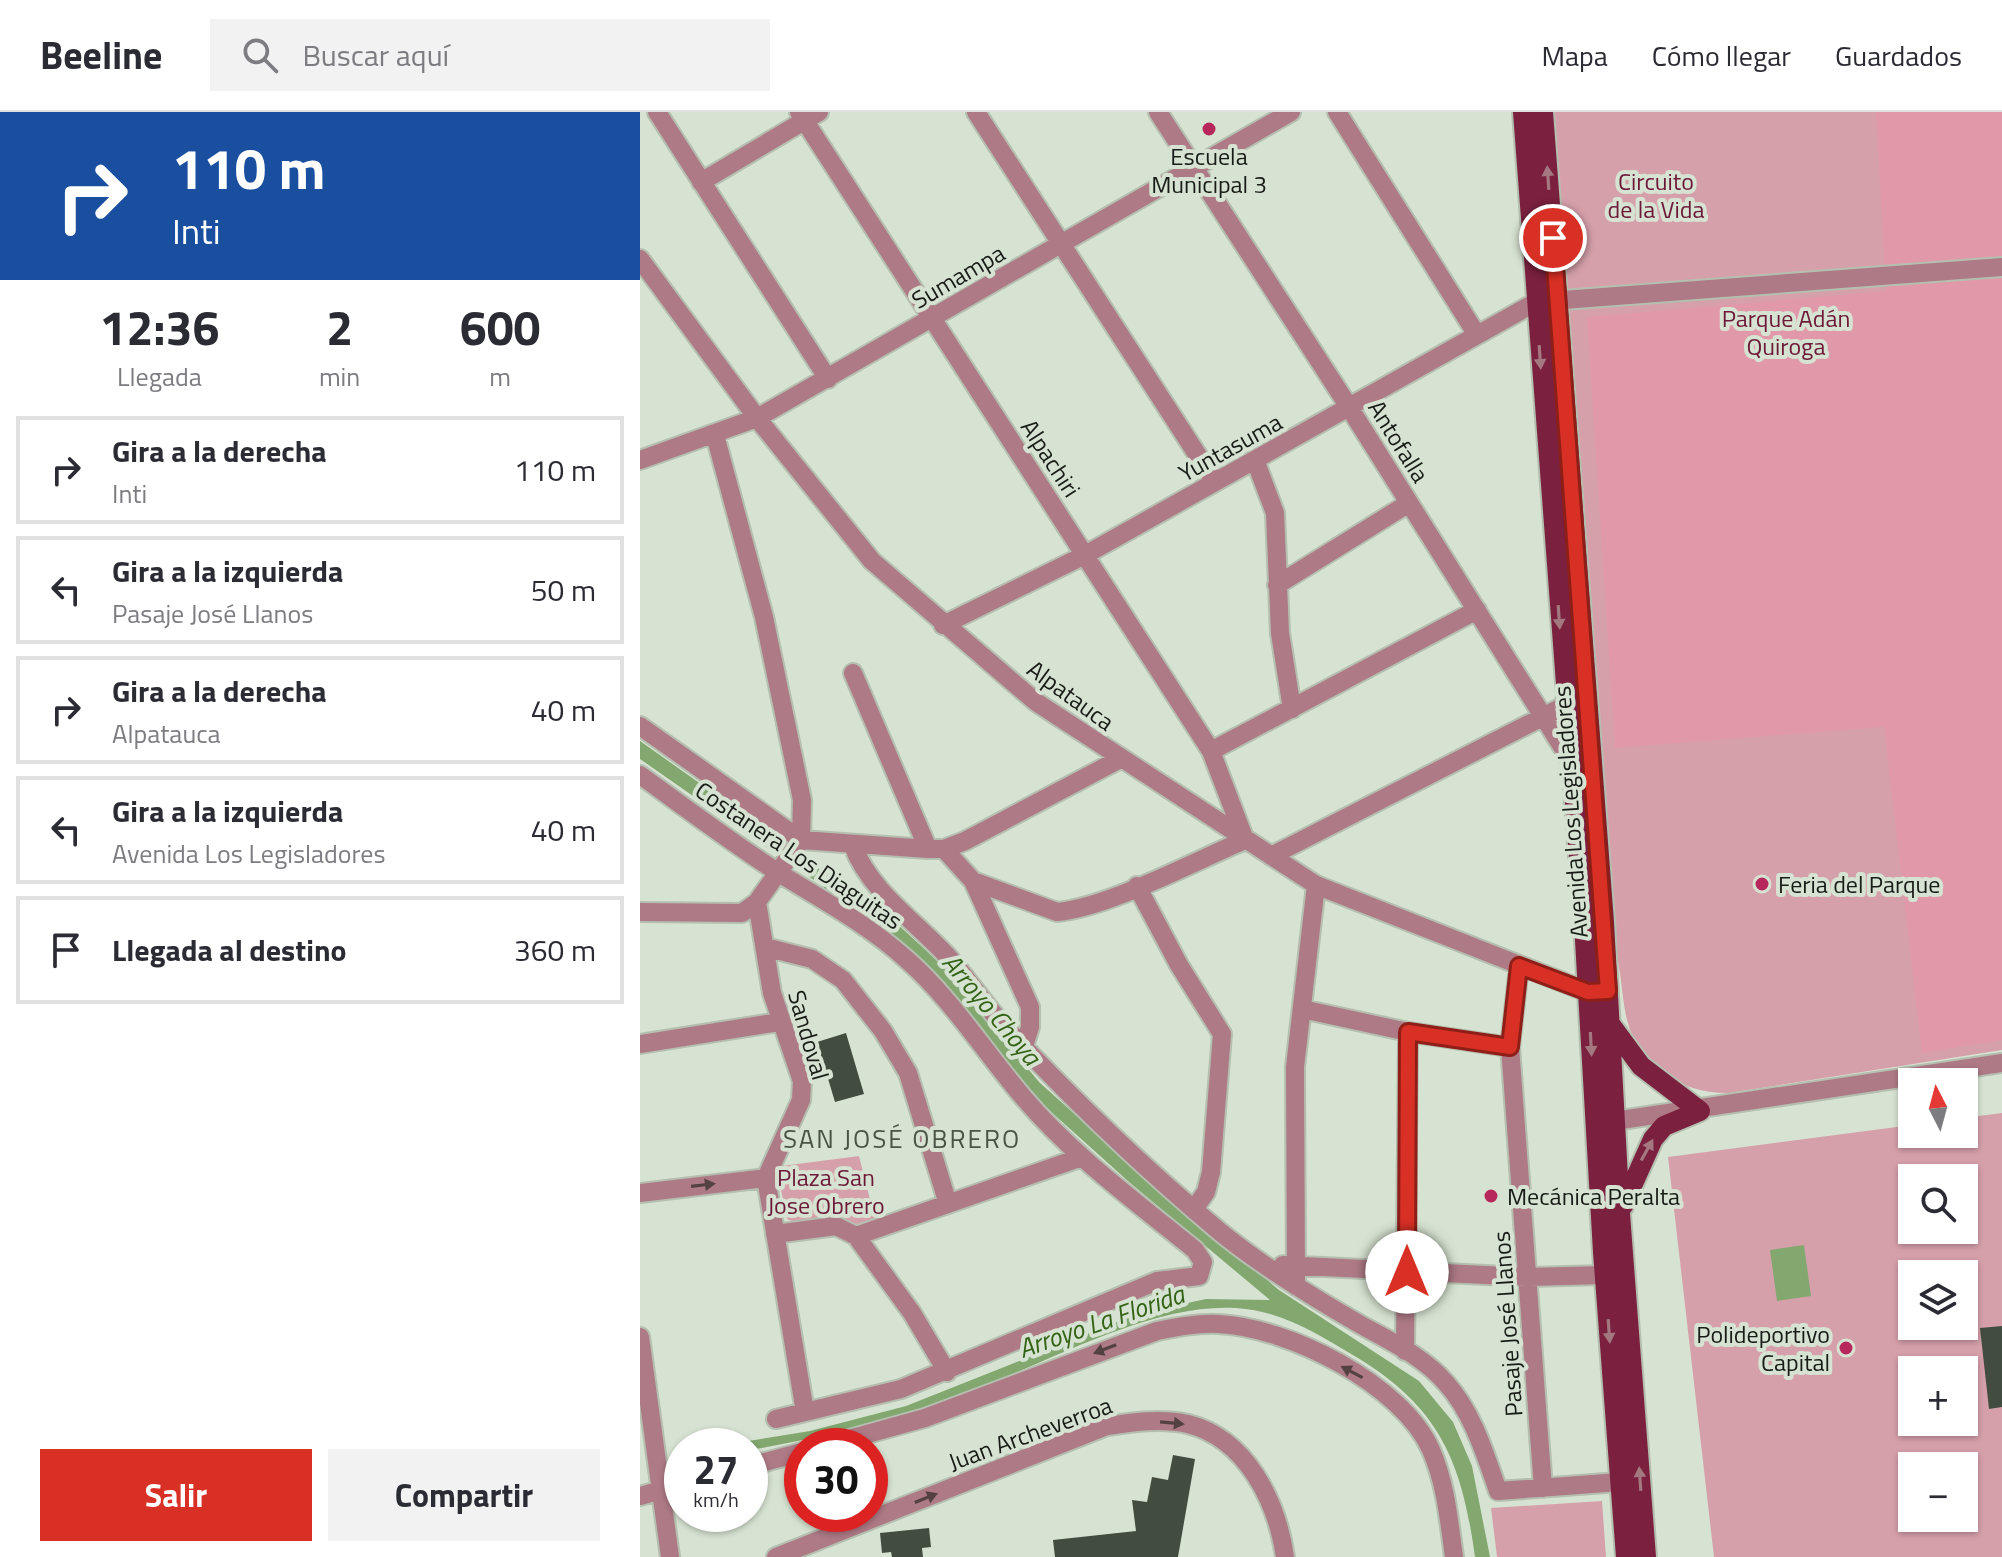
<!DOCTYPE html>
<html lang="es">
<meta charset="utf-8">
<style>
:root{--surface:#fff;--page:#f2f2f3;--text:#2b2b33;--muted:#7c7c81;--line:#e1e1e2;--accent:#d93025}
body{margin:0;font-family:"Titillium Web",sans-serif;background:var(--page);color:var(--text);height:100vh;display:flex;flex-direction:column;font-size:30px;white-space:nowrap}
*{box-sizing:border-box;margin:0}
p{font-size:26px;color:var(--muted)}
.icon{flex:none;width:44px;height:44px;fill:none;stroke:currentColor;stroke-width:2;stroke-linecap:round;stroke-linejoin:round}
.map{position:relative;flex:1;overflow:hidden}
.sheet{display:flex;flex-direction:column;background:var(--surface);width:640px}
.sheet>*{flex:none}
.guide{background:#1a4fa0;color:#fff;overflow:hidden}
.needle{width:52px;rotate:354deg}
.fabs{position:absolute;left:1258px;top:956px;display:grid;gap:16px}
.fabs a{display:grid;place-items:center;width:80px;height:80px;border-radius:0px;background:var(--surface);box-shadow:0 2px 6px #0004;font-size:40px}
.speed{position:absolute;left:24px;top:1316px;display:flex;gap:16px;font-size:40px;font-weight:700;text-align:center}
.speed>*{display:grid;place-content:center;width:104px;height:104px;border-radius:50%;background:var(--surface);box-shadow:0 2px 6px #0004;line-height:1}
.speed small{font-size:20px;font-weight:400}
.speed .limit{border:12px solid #d22;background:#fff;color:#111}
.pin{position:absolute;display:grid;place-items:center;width:68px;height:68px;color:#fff;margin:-34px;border:4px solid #fff;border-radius:50%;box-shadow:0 2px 8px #0007}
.me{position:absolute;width:88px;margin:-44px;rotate:0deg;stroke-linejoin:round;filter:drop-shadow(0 0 6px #0008)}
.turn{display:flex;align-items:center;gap:28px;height:168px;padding:0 40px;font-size:36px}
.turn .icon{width:104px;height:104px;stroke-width:2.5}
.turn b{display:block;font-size:56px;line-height:68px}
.eta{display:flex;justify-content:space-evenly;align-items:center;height:136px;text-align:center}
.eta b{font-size:48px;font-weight:700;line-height:56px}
.cta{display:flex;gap:16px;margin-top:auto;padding:16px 40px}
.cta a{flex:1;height:92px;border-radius:0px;background:var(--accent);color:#fff;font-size:32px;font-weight:700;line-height:92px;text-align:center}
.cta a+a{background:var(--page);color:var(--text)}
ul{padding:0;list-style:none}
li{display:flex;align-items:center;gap:24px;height:108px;margin:0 16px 12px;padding:0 24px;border:4px solid var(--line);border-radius:0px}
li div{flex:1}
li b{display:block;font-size:30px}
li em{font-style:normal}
header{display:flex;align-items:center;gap:48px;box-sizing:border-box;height:112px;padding:0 40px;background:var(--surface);border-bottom:2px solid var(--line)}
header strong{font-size:38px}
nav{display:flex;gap:44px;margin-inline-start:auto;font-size:28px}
.search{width:560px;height:72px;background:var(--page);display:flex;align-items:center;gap:20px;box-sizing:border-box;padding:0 28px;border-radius:0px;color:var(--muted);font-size:30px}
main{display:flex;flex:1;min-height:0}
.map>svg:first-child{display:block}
.green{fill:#d6a0ab;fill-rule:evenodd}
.forest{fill:#e199aa}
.water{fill:#82a870}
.building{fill:#434d3f}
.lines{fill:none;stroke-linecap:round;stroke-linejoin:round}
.minor-casing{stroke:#b5bfb0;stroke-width:22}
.major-casing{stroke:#b5bfb0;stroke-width:24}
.minor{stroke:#ae7a86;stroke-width:18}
.major{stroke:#7b203f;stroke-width:20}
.oneway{fill:#a47881}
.oneway2{fill:#544243}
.route-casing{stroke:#8d1f18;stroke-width:20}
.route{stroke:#d93025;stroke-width:14}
.poi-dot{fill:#b6285c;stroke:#d7e3d2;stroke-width:3}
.labels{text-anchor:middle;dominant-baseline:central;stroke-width:8;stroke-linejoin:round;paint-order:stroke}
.poi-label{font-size:24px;fill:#181c16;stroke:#d7e3d2;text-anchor:start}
.park-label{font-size:24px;fill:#6c1836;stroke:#d7e3d2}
.street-label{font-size:24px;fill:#181c16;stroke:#d7e3d2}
.water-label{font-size:26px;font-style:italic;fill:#336315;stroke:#d7e3d2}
.neighbourhood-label{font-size:26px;letter-spacing:2px;fill:#4a5446;stroke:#d7e3d2}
</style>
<header>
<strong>Beeline</strong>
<div class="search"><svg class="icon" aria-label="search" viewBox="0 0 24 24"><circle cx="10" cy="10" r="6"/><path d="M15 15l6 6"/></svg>Buscar aquí</div>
<nav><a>Mapa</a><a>Cómo llegar</a><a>Guardados</a></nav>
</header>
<main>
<section class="sheet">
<div class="guide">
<div class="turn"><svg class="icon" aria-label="right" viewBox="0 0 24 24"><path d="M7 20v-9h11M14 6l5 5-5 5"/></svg><div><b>110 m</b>Inti</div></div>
</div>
<div class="eta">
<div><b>12:36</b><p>Llegada</p></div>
<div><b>2</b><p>min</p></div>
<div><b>600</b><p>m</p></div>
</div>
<ul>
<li><svg class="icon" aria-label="right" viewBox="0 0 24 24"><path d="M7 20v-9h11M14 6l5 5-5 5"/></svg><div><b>Gira a la derecha</b><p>Inti</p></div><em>110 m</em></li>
<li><svg class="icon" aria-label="left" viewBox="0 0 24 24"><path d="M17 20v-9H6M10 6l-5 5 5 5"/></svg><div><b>Gira a la izquierda</b><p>Pasaje José Llanos</p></div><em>50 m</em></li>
<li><svg class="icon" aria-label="right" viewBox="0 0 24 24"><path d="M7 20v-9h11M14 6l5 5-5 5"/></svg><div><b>Gira a la derecha</b><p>Alpatauca</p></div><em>40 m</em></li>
<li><svg class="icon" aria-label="left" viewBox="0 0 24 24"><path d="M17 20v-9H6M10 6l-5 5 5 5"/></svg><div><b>Gira a la izquierda</b><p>Avenida Los Legisladores</p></div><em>40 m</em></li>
<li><svg class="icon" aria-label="arrive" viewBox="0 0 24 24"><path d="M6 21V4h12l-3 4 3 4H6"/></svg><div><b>Llegada al destino</b></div><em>360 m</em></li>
</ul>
<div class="cta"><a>Salir</a><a>Compartir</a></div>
</section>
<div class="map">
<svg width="1362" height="1445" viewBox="0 0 1362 1445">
<rect width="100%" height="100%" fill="#d7e3d2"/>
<path class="green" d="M 913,0 L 1362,0 L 1362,938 L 1089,981 C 1042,982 999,955 987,908 C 981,883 982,859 974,834 Z
M 1362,1001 L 1362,1445 L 1074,1445 L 1028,1045 L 1272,1013 L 1272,1022 L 1324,1022 L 1324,1006 ZM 1272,1066 L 1324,1066 L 1324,1118 L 1272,1118 ZM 1272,1162 L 1324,1162 L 1324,1214 L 1272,1214 ZM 1272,1258 L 1324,1258 L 1324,1310 L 1272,1310 ZM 1272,1354 L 1324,1354 L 1324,1406 L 1272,1406 Z
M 219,1044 L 236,1111 C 209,1119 173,1118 147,1107 L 139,1068 L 142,1054 Z
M 962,1389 L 966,1445 L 857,1445 L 851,1396 Z"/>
<path class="forest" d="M 1236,0 L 1362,0 L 1362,928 L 1282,941 L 1244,615 L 975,636 L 947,205 L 1246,179 Z"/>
<path class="water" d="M 0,629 L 140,728 L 132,739 L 0,647 Z
M 162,745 L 252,807 L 307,858 L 399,970 L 499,1060 L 639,1178 L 779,1269 L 813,1310 L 832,1354 L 850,1445 L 835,1445 C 822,1351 801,1297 718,1246 C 678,1222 643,1199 596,1196 C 512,1191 410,1249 332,1279 C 260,1307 186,1325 110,1338 L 110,1334 L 78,1334 L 170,1319 L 266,1294 L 497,1202 L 566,1187 L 630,1188 L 489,1070 L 389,980 L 242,818 L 156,755 Z
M 1164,1133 L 1171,1184 L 1137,1189 L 1130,1138 Z"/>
<path class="building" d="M 206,921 L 224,982 L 195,990 L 177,930 Z
M 1362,1214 L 1362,1295 L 1349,1297 L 1340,1216 Z
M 533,1343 L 555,1347 L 538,1445 L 415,1445 L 413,1428 L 496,1419 L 492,1388 L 507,1390 L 512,1365 L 528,1368 Z
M 289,1416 L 291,1435 L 282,1436 L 283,1445 L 252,1445 L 251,1440 L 242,1441 L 240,1421 Z"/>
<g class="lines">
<defs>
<path id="minor" d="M 17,0 L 188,267
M 159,0 L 571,639 L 605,728 C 555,749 469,795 417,800 L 333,769 L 304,737
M 336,0 L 575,370
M 518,0 L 709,295 L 933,652
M 697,0 L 837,223
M 61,70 L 179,0
M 0,147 L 117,306 L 232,449 L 396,590 L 676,773 L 948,880 L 961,879
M 75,323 L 124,505 L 162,688 L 161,728
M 0,348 L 117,306 L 651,0
M 615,348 L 635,401 L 640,521 L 652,597
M 637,473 L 769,391
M 303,513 L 445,443 L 896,190 L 1362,155
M 213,561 L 288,737
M 0,614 L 161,728 L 288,737 L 304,737 L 325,729 L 480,647
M 571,639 L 837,498
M 0,663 C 46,696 92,731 139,761 C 182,788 227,812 265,846 C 311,886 343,938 383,985 C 432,1043 496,1090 555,1138 L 563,1150 L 559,1164 L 517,1169 L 261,1277 L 136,1307
M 213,734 C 231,781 278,811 311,848 C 329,869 345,893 364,914 C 431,986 504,1056 579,1119 C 623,1155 672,1185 721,1213 C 750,1229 784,1245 806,1271 C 833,1301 845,1342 858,1379 L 980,1370
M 631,744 L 926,593
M 333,769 L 390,895 L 390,915 L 384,934
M 497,774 L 539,853 L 582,922 L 571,1060 L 566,1080 L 554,1097
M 117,790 L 132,881 L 162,969 L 161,988 L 126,1066 L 165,1300
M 0,800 L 102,801 L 117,790 L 161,728
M 125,835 L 172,847 L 203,868 L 243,919 L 268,961 L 308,1092
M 879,854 L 870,935 L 903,1376
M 662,897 L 768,920 L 870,935
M 0,932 L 139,910
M 961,1011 L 1362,951
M 0,1081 L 126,1066
M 135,1122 L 196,1114 L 216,1124 L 442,1045
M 216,1124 L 272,1201 L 307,1260
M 643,1153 L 888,1165 L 964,1163
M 656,1174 L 655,955 L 676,773
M 0,1225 L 30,1445
M 765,1239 L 768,920
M 184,1334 L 285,1306 L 517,1219 C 537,1215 557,1211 578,1212 C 648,1215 762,1272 791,1338 C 806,1372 809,1409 814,1445
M 110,1354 L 162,1340
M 0,1384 L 42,1372
M 136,1445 L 467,1314 C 494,1310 521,1306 548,1312 C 607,1327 637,1390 645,1445"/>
<path id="major" d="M 883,0 L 944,811 L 963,1140 L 986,1445
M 903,0 L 964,810 L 980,1102 L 1006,1445
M 970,912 L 1001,954 L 1060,999 L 1024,1014 L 1013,1027 L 983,1094"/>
</defs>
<use href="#minor" class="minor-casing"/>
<use href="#major" class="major-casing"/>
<use href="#minor" class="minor"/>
<use href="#major" class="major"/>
</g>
<defs><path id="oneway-solid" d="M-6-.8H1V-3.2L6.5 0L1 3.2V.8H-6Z" transform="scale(2)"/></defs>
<g class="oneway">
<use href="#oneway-solid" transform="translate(908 66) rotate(-94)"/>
<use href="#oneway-solid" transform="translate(900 245) rotate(86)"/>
<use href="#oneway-solid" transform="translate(919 505) rotate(86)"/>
<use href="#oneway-solid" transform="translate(951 932) rotate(87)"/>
<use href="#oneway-solid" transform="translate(1007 1038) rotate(-61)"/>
<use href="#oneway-solid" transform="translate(969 1219) rotate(86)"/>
<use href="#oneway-solid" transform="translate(1000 1367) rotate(-94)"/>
</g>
<g class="oneway2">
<use href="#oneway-solid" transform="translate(63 1073) rotate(-7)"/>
<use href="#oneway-solid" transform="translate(465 1237) rotate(159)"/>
<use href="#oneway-solid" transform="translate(712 1260) rotate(-152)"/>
<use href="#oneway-solid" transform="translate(532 1311) rotate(5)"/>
<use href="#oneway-solid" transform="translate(286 1386) rotate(-22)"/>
</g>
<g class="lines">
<defs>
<path id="route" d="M 767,1160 L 768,920 L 870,935 L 879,854 L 948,880 L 968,879 L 913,126"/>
</defs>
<use href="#route" class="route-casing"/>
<use href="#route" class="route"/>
</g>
<g class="poi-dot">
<circle cx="569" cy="17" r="8"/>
<circle cx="1122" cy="772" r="8"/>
<circle cx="851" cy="1084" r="8"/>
<circle cx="1206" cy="1236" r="8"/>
</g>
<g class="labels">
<g class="poi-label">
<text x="569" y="44" text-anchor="middle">Escuela<tspan x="569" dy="28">Municipal 3</tspan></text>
<text x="1138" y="772">Feria del Parque</text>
<text x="867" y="1084">Mecánica Peralta</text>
<text x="1190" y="1222" text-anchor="end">Polideportivo<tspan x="1190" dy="28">Capital</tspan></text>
</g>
<g class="park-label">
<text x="1016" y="69">Circuito<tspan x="1016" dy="28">de la Vida</tspan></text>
<text x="1146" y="206">Parque Adán<tspan x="1146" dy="28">Quiroga</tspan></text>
<text x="186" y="1065">Plaza San<tspan x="186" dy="28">Jose Obrero</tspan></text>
</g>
<g class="street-label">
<text transform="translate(318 164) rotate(-30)">Sumampa</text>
<text transform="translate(759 329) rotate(58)">Antofalla</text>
<text transform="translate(590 335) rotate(-29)">Yuntasuma</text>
<text transform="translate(411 346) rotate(57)">Alpachiri</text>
<text transform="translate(431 583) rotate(36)">Alpatauca</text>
<text transform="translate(930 700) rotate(-94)">Avenida Los Legisladores</text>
<text transform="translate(159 743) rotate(34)">Costanera Los Diaguitas</text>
<text transform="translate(169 923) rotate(74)">Sandoval</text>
<text transform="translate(867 1212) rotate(-94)">Pasaje José Llanos</text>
<text transform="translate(390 1321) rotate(-20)">Juan Archeverroa</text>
</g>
<g class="water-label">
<text transform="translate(352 897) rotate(50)">Arroyo Choya</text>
<text transform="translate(461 1209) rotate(-19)">Arroyo La Florida</text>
</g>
<g class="neighbourhood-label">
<text x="262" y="1026">SAN JOSÉ OBRERO</text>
</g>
</g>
</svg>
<div class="fabs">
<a><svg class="needle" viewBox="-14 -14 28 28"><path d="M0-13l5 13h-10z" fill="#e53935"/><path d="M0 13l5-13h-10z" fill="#7c7c81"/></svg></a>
<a><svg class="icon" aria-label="search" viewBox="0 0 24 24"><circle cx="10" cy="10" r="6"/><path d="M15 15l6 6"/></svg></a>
<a><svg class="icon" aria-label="layers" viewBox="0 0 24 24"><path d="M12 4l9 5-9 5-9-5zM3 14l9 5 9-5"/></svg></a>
<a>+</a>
<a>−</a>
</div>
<div class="speed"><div>27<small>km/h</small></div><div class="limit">30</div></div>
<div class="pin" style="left:913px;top:126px;background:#d93025"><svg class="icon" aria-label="arrive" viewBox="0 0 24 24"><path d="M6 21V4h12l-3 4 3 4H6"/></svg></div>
<svg class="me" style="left:767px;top:1160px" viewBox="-20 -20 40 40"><circle r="19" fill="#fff"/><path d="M0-13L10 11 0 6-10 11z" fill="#d93025"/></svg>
</div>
</main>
